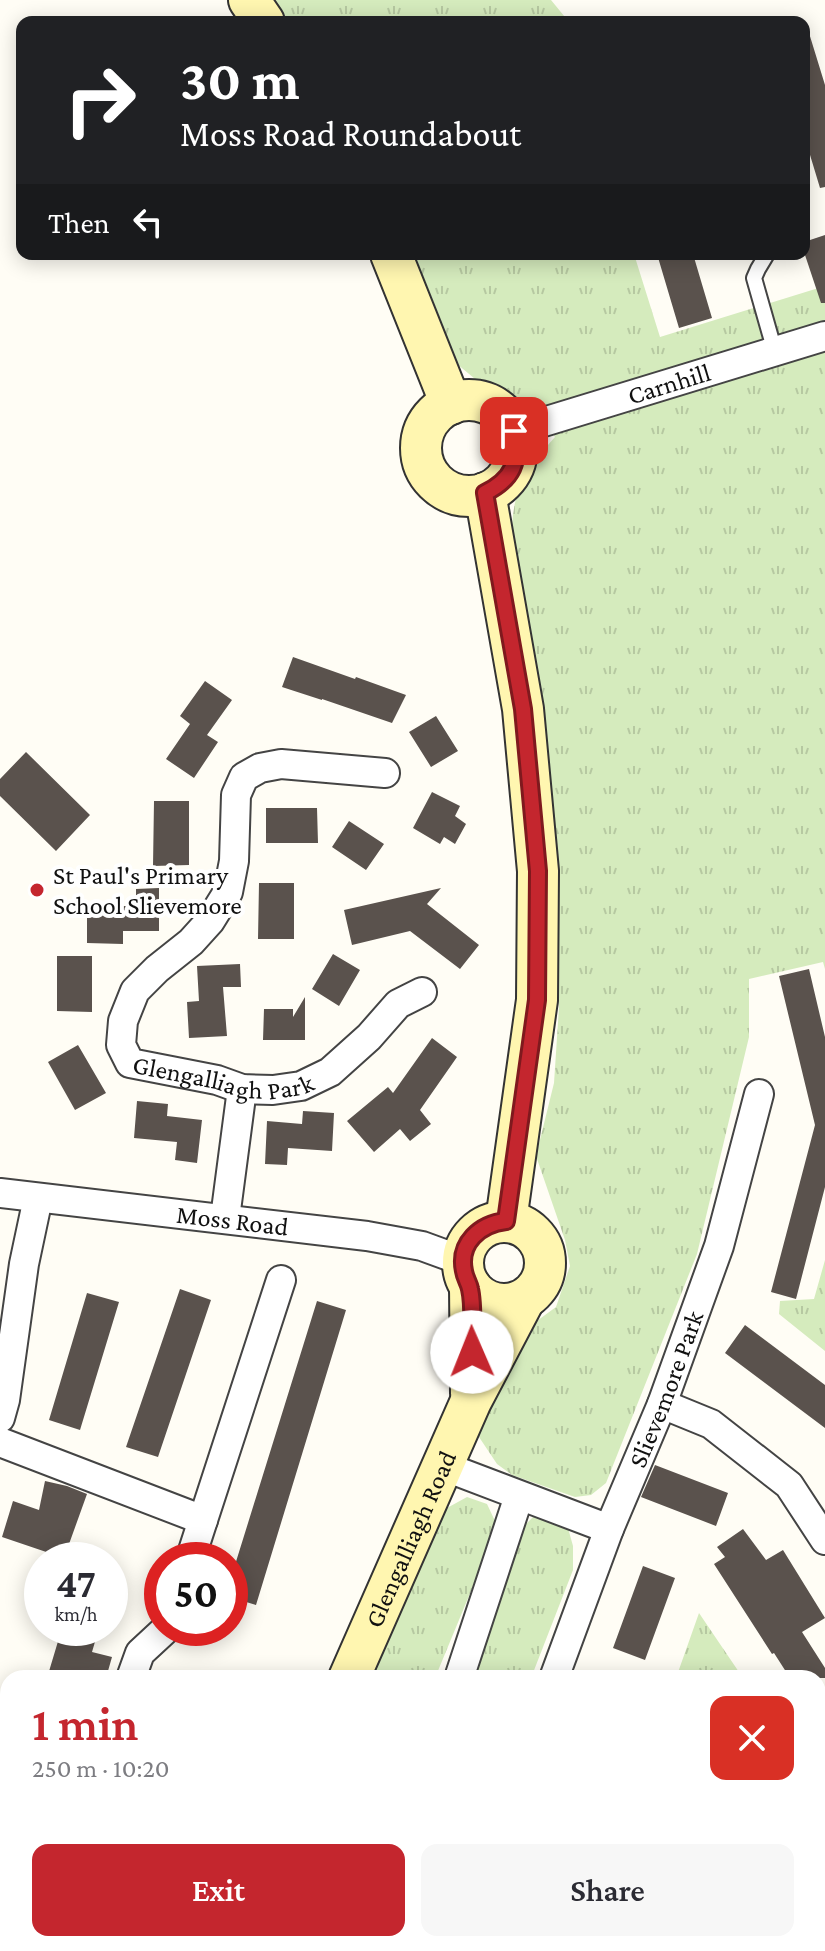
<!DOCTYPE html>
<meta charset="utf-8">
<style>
:root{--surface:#fff;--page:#f7f7f7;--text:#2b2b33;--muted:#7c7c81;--accent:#c4262e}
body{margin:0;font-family:"Crimson Pro",serif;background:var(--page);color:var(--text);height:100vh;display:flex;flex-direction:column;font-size:30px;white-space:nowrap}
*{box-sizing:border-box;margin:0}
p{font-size:26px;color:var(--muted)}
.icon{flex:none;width:44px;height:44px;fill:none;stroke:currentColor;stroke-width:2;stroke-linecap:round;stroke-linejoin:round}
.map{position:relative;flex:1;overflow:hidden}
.panel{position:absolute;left:0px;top:1670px;width:826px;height:282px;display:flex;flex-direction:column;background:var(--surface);border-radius:24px 24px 0 0;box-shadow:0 4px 20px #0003}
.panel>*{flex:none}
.guide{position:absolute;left:16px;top:16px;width:794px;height:244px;border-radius:16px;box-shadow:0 4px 20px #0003;background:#202124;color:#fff;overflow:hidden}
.speed{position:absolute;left:24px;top:1542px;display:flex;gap:16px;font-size:40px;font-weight:700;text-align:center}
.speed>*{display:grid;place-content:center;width:104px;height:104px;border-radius:50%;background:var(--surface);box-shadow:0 4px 20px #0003;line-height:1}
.speed small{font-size:20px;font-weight:400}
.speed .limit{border:12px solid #d22;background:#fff;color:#111}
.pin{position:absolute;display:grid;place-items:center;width:68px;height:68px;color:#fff;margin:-34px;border-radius:16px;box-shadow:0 4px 12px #0006}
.me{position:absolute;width:88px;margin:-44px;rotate:359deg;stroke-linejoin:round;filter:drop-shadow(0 0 6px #0008)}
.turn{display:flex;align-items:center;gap:28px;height:168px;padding:0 32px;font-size:36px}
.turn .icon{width:104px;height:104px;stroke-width:2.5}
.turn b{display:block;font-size:56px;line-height:68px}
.then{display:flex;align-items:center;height:76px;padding:0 32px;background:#0003;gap:16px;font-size:30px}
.round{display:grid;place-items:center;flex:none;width:84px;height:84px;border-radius:16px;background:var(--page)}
.headline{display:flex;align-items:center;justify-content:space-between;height:136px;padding:0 32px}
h1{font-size:48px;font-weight:600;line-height:60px;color:var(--accent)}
.cta{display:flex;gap:16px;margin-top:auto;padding:16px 32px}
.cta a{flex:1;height:92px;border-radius:16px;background:var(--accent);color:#fff;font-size:32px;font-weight:600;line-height:92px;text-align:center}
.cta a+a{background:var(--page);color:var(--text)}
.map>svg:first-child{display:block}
.grass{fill:url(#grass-tufts)}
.building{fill:#5a524d}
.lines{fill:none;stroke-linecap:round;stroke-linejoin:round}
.service-casing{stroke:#444;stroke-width:18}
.minor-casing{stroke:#444;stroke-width:32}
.secondary-casing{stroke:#333;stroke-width:44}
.service{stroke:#fff;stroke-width:14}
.minor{stroke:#fff;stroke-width:28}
.secondary{stroke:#fff6b0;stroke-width:40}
.route-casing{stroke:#7f191e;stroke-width:20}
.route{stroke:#c4262e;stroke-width:14}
.poi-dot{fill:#c4262e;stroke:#fff;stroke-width:3}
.labels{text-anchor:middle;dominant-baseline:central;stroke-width:8;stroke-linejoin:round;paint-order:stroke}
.street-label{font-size:26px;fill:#111;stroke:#fff}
.poi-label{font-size:26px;fill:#111;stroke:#fff;text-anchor:start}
</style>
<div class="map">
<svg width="825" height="1951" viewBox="0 0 825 1951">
<defs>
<pattern id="grass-tufts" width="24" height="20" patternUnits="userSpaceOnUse" patternTransform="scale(2)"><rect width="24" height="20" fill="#d5ebbd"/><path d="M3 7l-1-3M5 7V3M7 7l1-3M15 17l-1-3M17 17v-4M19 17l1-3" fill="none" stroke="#b6c8a1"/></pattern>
</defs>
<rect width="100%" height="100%" fill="#fffdf5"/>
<path class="grass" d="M 245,0 L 551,0 L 569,22 L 260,22 Z
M 406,254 L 634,254 L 660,337 L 825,286 L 825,969 L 823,962 L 749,979 L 749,1037 L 697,1254 L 606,1483 L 591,1495 L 575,1497 L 512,1475 L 497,1464 L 477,1434 L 530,1326 L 556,1307 L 570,1266 L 565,1240 L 536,1156 L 554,1083 L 559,1007 L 550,960 L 512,550 C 510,497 520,476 555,437 L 532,400 L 492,393 L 457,364 Z
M 825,1260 L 825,1351 L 779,1314 L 780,1301 L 814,1299 Z
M 467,1497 L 487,1504 L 495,1521 L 490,1545 L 435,1678 L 367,1678 L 438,1520 L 447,1508 Z
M 536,1514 L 568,1528 L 573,1546 L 573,1570 L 531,1678 L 473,1678 L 525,1525 Z
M 699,1613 L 743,1678 L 676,1678 Z
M 825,1772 L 825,1948 L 823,1951 L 675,1951 L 685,1944 L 818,1944 L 818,1776 Z
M 247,1944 L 325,1944 L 322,1951 L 244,1951 Z"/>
<path class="building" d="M 809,33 L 825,85 L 825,187 L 820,188 L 804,135 L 804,34 Z
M 825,235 L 825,303 L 821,303 L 804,252 L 804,242 Z
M 657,254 L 693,254 L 712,318 L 679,328 Z
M 293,657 L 355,679 L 356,677 L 406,695 L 392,723 L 322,699 L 322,700 L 282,687 Z
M 205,681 L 232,700 L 207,735 L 218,742 L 194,778 L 166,759 L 190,724 L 180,716 Z
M 436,716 L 458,751 L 431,767 L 409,732 Z
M 26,752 L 90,815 L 56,851 L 0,796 L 0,779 Z
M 432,792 L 460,806 L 455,816 L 466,824 L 455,844 L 444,837 L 440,844 L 413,828 Z
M 154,801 L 189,801 L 189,865 L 153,866 Z
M 266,808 L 317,808 L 318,843 L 266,843 Z
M 349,821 L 384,844 L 366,870 L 332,847 Z
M 259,883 L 294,883 L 294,939 L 258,939 Z
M 159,888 L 159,931 L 123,931 L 123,944 L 87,943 L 87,906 L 136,906 L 136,889 Z
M 441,888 L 427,904 L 479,945 L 460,969 L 410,931 L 352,945 L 344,910 Z
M 333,954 L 360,970 L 339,1006 L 312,989 Z
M 57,956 L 92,956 L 92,1012 L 57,1011 Z
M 240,964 L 241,987 L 223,987 L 227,1036 L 189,1038 L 187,1002 L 199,1001 L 197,966 Z
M 809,969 L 825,1037 L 825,1187 L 796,1299 L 771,1292 L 815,1125 L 779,976 Z
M 305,997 L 305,1040 L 263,1040 L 264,1009 L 293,1009 L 293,1017 Z
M 432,1038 L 457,1057 L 420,1110 L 431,1124 L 410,1141 L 400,1129 L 374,1152 L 347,1121 L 388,1087 L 393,1093 Z
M 78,1045 L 106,1093 L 75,1110 L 48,1062 Z
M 137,1101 L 168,1104 L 167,1116 L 202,1120 L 197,1163 L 175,1160 L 177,1142 L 134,1138 Z
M 303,1111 L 334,1113 L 332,1151 L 288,1148 L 287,1165 L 265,1164 L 267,1121 L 302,1124 Z
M 180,1289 L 211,1300 L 158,1457 L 126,1447 Z
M 87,1293 L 119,1302 L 80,1430 L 49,1420 Z
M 317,1301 L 346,1310 L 256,1605 L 230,1597 L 230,1581 Z
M 745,1325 L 825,1385 L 825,1428 L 725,1353 Z
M 655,1465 L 728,1493 L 716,1526 L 641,1497 Z
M 45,1481 L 67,1486 L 87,1494 L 64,1558 L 2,1537 L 13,1501 L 39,1510 Z
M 743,1529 L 766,1560 L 783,1550 L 825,1618 L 802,1632 L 825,1668 L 825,1678 L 790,1678 L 774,1653 L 772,1654 L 714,1564 L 725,1557 L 717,1547 Z
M 643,1566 L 675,1578 L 645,1660 L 613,1648 Z
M 62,1628 L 99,1628 L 92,1652 L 112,1657 L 106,1678 L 47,1678 Z"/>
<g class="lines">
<defs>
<path id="service" d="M 767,254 L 758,269 L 754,278 L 775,352"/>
<g id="minor">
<path id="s1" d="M 514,431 L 825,336"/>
<path id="s2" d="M 385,773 L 281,764 L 260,768 L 244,777 L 236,795 L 234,861 L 228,892 L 210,921 L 191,942 L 157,969 L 135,991 L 123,1021 L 121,1045 L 130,1063 L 217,1080 L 242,1089 L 273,1090 L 301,1086 L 330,1072 L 369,1037 L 398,1004 L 422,992"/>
<path id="s3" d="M 0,1193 L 367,1236 L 422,1246 L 463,1261"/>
<path d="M 225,1218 L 242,1089"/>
<path d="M 662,1404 L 711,1424 L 789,1485 L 825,1540"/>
<path d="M 0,1418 L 5,1400 L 24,1264 L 38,1198"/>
<path d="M 0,1442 L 203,1520 L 281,1280"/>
<path d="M 443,1466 L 609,1529"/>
<path d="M 190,1560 L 203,1520"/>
<path d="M 131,1678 L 140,1653 L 167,1628"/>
<path d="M 459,1678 L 519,1496"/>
<path id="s4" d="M 554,1678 L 609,1529 L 662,1404 L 719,1246 L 759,1094"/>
<path d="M 0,1831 L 8,1834"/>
<path d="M 0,1951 L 8,1929"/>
<path d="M 350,1951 L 352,1944"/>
</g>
<g id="secondary">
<path d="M 249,0 L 264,22"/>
<path d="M 391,254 L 451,404"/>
<circle cx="469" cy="448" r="48"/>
<path d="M 485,493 L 523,709 L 538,871 L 537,1000 L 506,1221"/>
<circle cx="504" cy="1263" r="41"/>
<path d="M 470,1286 L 471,1393"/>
<path id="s5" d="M 349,1678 L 471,1401 L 524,1300"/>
<path d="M 226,1951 L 229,1944"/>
</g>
</defs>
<use href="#service" class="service-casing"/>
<use href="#minor" class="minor-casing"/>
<use href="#secondary" class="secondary-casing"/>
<use href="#service" class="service"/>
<use href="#minor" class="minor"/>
<use href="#secondary" class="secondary"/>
</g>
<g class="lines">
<defs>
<path id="route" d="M 472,1352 C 472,1334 474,1306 470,1289 C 469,1283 465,1278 464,1271 C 458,1243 480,1224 506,1221 L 537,1000 L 538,871 L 523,709 L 485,493 C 513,479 520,462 514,431"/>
</defs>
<use href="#route" class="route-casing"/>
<use href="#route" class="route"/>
</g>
<circle class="poi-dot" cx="37" cy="890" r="8"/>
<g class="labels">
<g class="street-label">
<text stroke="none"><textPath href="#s1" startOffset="162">Carnhill</textPath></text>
<text stroke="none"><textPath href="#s2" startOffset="570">Glengalliagh Park</textPath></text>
<text stroke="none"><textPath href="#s3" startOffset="234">Moss Road</textPath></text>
<text stroke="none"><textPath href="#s4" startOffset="310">Slievemore Park</textPath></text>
<text stroke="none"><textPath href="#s5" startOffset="152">Glengalliagh Road</textPath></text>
</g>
<g class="poi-label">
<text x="53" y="875">St Paul's Primary<tspan x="53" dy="30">School Slievemore</tspan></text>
</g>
</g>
</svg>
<div class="speed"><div>47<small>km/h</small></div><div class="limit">50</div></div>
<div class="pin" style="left:514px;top:431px;background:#d93025"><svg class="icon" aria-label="arrive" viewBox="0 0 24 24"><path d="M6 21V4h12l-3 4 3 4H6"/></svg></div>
<svg class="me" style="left:472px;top:1352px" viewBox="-20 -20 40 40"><circle r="19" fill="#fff"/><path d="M0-13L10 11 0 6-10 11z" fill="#c4262e"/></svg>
<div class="guide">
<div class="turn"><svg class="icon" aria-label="right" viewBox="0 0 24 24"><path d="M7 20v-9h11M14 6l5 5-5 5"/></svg><div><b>30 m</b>Moss Road Roundabout</div></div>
<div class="then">Then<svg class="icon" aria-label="left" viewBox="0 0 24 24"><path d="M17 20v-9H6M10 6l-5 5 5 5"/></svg></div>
</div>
<section class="panel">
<div class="headline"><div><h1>1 min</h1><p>250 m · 10:20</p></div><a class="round" style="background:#d93025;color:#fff"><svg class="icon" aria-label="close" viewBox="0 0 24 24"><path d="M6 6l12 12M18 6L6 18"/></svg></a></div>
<div class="cta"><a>Exit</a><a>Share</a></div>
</section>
</div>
